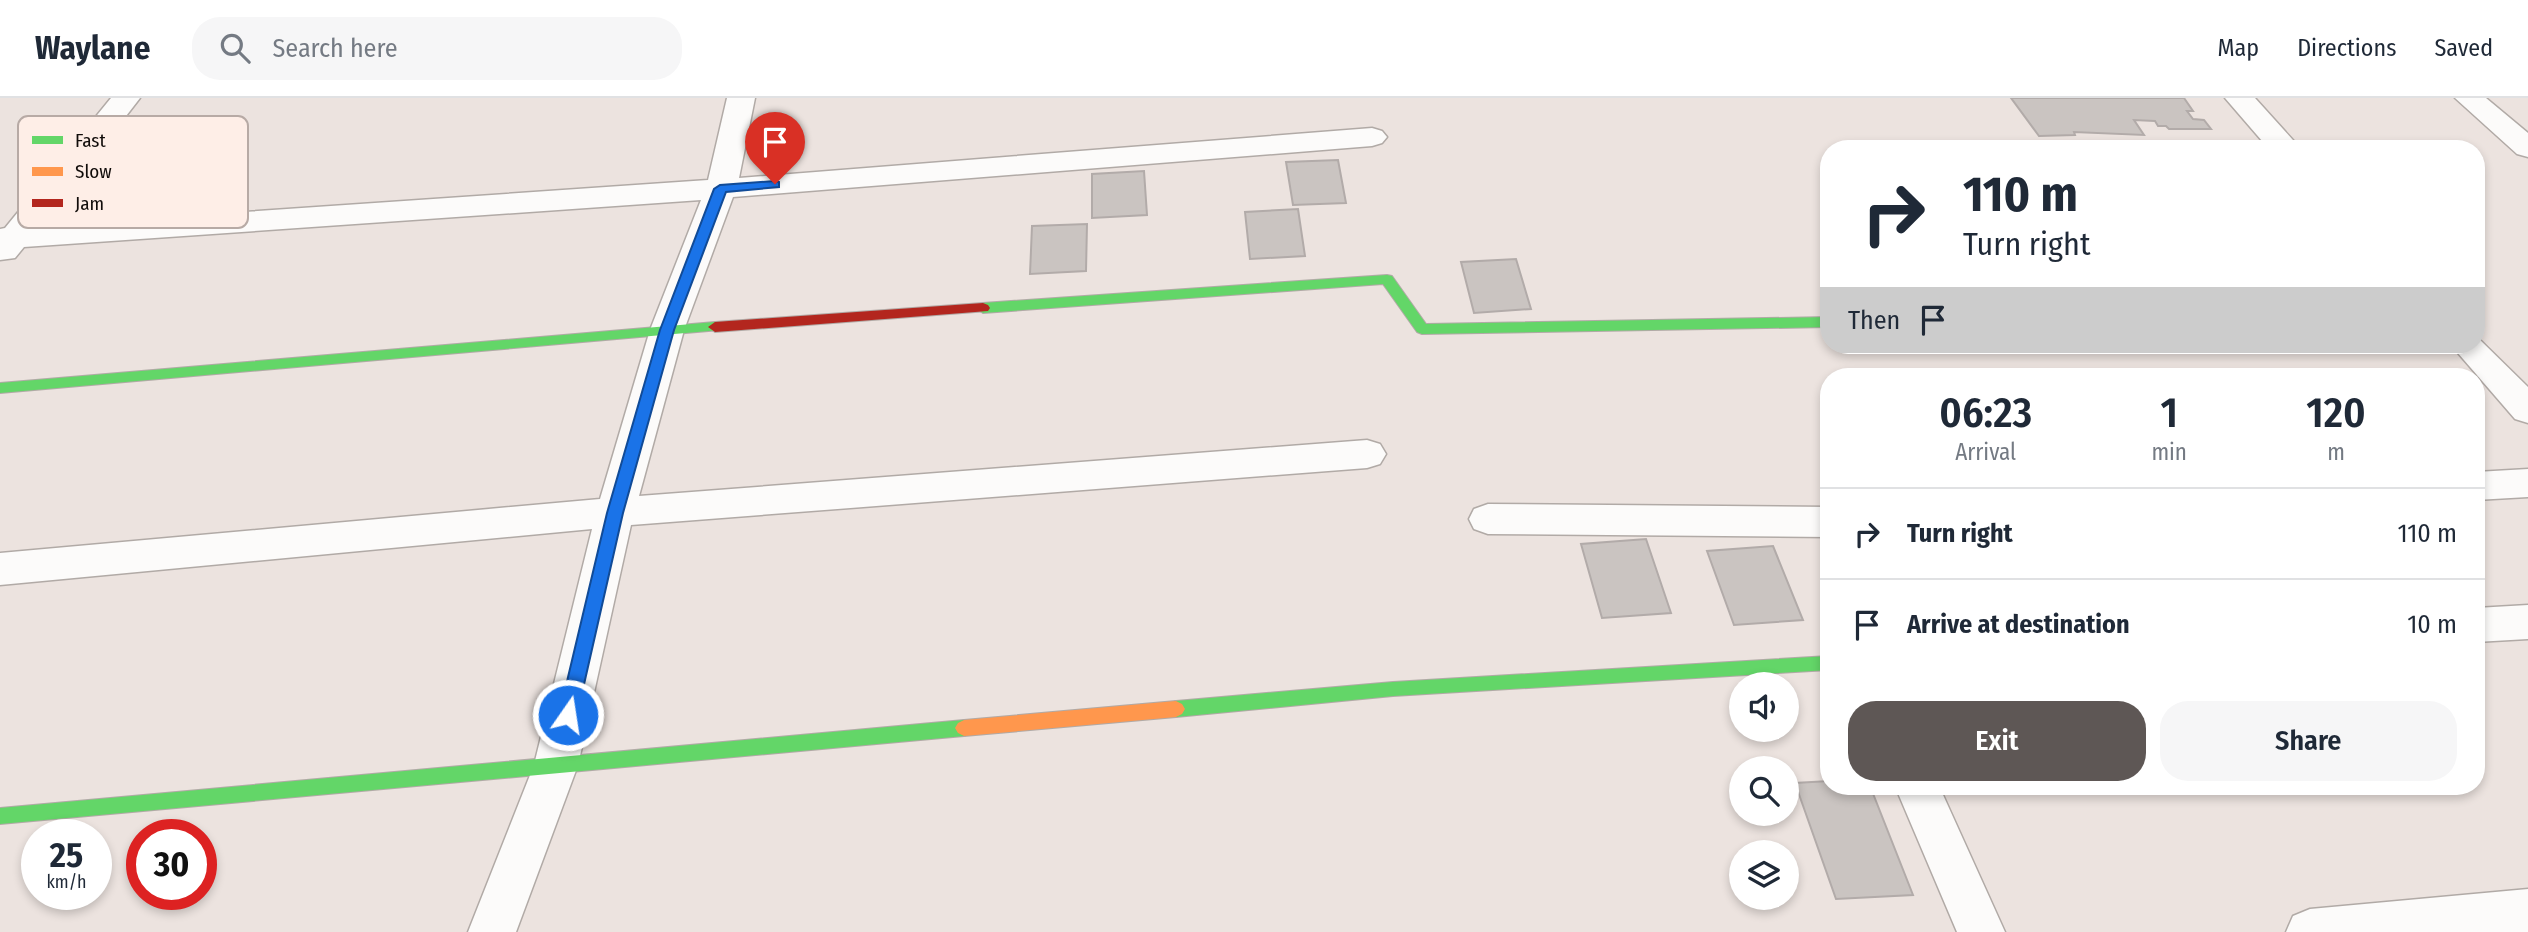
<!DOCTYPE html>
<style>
:root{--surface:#fff;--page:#f6f6f7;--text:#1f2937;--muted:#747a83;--line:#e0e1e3;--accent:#5e5755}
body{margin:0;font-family:"Fira Sans Condensed",sans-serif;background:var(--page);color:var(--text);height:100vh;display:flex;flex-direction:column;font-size:26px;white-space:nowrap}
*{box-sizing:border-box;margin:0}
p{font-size:23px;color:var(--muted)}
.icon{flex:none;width:38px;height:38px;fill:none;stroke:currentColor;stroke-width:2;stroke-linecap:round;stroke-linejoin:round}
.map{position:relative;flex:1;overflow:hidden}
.details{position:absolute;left:1820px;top:270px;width:665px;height:427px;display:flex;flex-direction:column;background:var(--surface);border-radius:28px;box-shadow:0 4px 10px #0003}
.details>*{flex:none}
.banner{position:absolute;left:1820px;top:42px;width:665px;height:214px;border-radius:28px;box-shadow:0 4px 10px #0003;background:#fff;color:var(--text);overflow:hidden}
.controls{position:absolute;left:1729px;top:574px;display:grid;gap:14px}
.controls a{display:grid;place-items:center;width:70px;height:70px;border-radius:50%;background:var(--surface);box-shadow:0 4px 10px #0003;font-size:35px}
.speed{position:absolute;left:21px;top:721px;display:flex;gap:14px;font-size:35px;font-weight:700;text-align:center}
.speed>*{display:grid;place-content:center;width:91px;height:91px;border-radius:50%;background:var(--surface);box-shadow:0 4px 10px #0003;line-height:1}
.speed small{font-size:18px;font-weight:400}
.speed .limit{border:10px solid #d22;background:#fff;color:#111}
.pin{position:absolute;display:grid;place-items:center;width:60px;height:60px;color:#fff;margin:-72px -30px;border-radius:50% 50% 50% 0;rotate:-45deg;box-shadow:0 0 7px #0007}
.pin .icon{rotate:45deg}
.me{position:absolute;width:77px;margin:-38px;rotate:13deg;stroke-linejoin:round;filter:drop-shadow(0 0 5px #0008)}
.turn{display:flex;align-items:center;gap:24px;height:147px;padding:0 28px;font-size:32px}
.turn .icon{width:91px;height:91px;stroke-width:2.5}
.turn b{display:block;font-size:49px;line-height:60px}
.then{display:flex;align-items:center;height:66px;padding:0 28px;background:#0003;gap:14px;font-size:26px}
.eta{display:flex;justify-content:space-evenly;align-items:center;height:119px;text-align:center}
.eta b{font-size:42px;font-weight:600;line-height:49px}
.primary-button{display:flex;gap:14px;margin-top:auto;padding:14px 28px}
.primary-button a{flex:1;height:80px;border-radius:28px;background:var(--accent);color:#fff;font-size:28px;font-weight:600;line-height:80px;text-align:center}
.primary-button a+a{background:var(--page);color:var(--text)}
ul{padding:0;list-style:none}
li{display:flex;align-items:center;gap:21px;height:91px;padding:0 28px;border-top:2px solid var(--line)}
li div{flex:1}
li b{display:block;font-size:26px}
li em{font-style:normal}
header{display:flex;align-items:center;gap:42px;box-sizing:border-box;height:98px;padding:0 35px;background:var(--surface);border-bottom:2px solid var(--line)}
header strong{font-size:33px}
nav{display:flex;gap:38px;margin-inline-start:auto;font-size:24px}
.search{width:490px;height:63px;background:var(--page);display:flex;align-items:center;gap:18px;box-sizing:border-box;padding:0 24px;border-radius:28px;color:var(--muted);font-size:26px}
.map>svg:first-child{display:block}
.building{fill:#cac4c1;stroke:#b2aba9;stroke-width:2}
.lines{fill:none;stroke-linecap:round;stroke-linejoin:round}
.street-casing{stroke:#b1aaa6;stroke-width:3}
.fast-casing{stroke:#b1aaa6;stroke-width:2}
.slow-casing{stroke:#b1aaa6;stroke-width:2}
.jam-casing{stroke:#b1aaa6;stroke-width:2}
.street{fill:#fcfbfa;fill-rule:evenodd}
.fast{fill:#63d668;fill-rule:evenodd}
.slow{fill:#ff974d;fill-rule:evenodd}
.jam{fill:#b3261e;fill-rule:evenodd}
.route{fill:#1a73e8;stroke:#114b97;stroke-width:2}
.key{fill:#feeee7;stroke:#b7aaa5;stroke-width:2}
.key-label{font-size:19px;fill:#110c0a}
</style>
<header>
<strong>Waylane</strong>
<div class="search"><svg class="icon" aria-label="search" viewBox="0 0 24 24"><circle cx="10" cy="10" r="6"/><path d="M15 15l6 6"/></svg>Search here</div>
<nav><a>Map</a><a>Directions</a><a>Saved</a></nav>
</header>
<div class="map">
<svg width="2528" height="834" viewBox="0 0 2528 834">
<rect width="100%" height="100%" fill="#ece3df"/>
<path class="building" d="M 2011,0 L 2184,0 L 2193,13 L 2187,13 L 2193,21 L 2204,22 L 2211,31 L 2169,31 L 2166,28 L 2158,28 L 2155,23 L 2134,22 L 2144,37 L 2074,34 L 2075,37 L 2039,38 Z
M 1338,62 L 1346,105 L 1293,107 L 1286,64 Z
M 1144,73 L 1147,117 L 1092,120 L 1092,76 Z
M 1298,111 L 1305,158 L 1250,161 L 1245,114 Z
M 1087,126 L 1086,173 L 1030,176 L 1032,128 Z
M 1516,161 L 1531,211 L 1474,215 L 1461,164 Z
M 1646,441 L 1671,515 L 1602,520 L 1581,446 Z
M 1773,448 L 1803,522 L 1734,527 L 1707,453 Z
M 1829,683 L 1829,688 L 1870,688 L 1913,797 L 1836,801 L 1795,685 Z"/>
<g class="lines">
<defs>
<path id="street" d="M 111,0 L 140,0 L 41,128 L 708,82 L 727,0 L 755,0 L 739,80 L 1372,30 L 1382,33 L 1387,39 L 1382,45 L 1372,48 L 733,99 L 684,232 L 639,398 L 1367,342 L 1380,346 L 1386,356 L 1380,366 L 1367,370 L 631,427 L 578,667 L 516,834 L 468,834 L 534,667 L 592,431 L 0,487 L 0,455 L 600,401 L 650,232 L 701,102 L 24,149 L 15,160 L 0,162 L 0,131 L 5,130 Z
M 2225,0 L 2255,0 L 2301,51 L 2269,51 Z
M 2455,0 L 2486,0 L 2528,35 L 2528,59 L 2517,56 Z
M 2476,238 L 2528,289 L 2528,325 L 2515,321 L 2451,247 L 2476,247 Z
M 2528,371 L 2528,399 L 2476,402 L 2476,374 Z
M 1488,406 L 1829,409 L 1829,439 L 1488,436 L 1474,431 L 1469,421 L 1474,411 Z
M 2528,507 L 2528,541 L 2476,544 L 2476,510 Z
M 1895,688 L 1939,688 L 2005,834 L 1957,834 Z
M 2528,791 L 2528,834 L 2286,834 L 2293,818 L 2310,811 Z"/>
<path id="fast" d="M 1387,177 L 1392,178 L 1426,226 L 1829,219 L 1829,229 L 1422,236 L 1417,234 L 1383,186 L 983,215 L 976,210 L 983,205 Z
M 715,224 L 720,226 L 722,229 L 720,232 L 0,295 L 0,285 Z
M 1829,558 L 1829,572 L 1393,598 L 1176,619 L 1170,616 L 1167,611 L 1170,606 L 1176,603 L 1393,584 Z
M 964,622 L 970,625 L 973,630 L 970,635 L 964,638 L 0,726 L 0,710 Z"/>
<path id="slow" d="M 1176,603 L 1182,606 L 1185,611 L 1182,616 L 1176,619 L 964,638 L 958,635 L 955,630 L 958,625 L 964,622 Z"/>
<path id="jam" d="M 983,205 L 988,207 L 990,210 L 988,213 L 715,234 L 708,229 L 715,224 Z"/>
</defs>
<use href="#street" class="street-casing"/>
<use href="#fast" class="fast-casing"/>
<use href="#slow" class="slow-casing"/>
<use href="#jam" class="jam-casing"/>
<use href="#street" class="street"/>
<use href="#fast" class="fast"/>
<use href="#slow" class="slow"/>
<use href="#jam" class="jam"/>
</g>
<path class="route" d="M 775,83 L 779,84 L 779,89 L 726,94 L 674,232 L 623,415 L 577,617 L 574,622 L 568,624 L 562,622 L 559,617 L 607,415 L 660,232 L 714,91 L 720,87 Z"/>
<rect x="18" y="18" width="230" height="112" rx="10" class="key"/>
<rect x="32" y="38" width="31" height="8" fill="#63d668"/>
<rect x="32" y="69" width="31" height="9" fill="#ff974d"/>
<rect x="32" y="101" width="31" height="8" fill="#b3261e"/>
<g class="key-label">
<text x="75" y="49">Fast</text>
<text x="75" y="80">Slow</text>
<text x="75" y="112">Jam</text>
</g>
</svg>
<div class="controls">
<a><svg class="icon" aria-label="sound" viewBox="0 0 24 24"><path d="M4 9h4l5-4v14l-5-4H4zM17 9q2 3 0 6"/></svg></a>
<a><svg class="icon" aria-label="search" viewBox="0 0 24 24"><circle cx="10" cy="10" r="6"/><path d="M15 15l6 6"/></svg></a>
<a><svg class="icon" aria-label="layers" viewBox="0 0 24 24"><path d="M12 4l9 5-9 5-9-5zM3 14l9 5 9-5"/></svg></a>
</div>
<div class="speed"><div>25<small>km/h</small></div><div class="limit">30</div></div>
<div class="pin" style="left:775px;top:86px;background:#d93025"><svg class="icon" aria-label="arrive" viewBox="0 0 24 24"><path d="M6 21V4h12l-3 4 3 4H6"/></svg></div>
<svg class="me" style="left:568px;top:617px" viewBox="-20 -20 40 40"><circle r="17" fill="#1a73e8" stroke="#fff" stroke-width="3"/><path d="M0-11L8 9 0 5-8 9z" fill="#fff"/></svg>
<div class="banner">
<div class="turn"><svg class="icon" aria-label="right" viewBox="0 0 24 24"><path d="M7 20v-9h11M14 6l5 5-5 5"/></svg><div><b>110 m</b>Turn right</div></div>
<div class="then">Then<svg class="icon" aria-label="arrive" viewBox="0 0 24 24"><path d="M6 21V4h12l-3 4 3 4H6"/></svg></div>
</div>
<section class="details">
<div class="eta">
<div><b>06:23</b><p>Arrival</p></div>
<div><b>1</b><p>min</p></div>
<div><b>120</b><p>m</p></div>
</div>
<ul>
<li><svg class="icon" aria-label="right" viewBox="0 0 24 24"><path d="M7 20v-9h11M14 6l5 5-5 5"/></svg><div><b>Turn right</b></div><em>110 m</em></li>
<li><svg class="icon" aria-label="arrive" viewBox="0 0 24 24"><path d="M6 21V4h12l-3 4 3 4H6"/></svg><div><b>Arrive at destination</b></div><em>10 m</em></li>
</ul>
<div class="primary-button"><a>Exit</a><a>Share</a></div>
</section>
</div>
